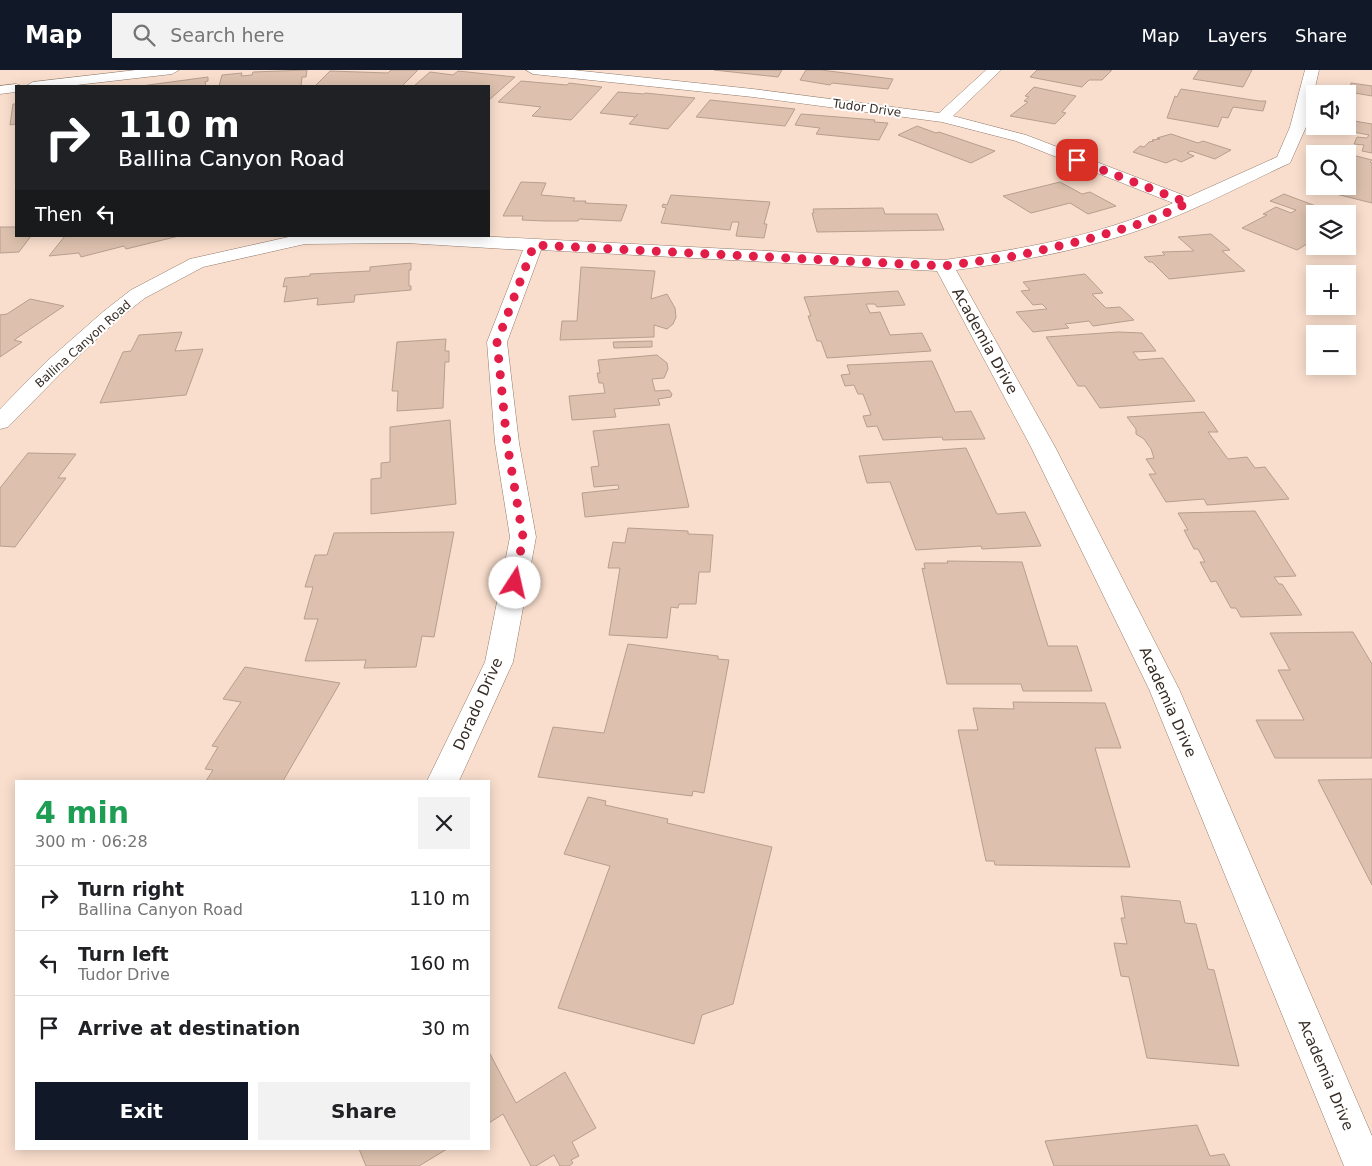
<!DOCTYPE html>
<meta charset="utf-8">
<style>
:root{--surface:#fff;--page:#f2f2f2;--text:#202124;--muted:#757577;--line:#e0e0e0;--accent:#111827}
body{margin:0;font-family:"DejaVu Sans",sans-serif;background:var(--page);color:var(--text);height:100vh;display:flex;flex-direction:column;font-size:19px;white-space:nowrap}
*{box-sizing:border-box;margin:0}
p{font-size:16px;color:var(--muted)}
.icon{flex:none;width:28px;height:28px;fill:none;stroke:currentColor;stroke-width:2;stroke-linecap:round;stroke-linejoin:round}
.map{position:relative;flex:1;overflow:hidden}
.side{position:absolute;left:15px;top:710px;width:475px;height:370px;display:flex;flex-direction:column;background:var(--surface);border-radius:0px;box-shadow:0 2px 12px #0003}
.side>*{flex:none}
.top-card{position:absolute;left:15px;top:15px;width:475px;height:152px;border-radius:0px;box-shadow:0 2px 12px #0003;background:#202124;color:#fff;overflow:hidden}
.buttons{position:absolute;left:1306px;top:15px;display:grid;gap:10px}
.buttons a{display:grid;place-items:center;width:50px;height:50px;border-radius:0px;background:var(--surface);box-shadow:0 2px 12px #0003;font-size:25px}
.pin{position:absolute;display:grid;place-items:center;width:42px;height:42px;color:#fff;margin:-21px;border-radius:10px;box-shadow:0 2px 8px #0006}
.me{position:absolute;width:55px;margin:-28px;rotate:10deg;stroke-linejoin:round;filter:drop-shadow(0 0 4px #0008)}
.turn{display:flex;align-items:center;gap:18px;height:105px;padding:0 20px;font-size:22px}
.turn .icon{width:65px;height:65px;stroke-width:2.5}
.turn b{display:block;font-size:35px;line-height:42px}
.then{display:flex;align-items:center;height:48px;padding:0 20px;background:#0003;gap:10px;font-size:19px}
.round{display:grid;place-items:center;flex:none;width:52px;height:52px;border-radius:0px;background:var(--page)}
.summary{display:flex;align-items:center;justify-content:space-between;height:85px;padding:0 20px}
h1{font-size:30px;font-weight:700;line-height:38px;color:#1e9e55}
.button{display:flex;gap:10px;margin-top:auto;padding:10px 20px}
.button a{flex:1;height:58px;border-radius:0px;background:var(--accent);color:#fff;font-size:20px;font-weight:700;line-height:58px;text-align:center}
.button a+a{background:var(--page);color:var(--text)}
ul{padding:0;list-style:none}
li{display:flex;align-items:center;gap:15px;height:65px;padding:0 20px;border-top:1px solid var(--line)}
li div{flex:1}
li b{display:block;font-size:19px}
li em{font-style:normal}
header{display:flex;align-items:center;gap:30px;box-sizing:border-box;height:70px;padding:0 25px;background:var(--accent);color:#fff}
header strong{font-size:24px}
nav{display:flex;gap:28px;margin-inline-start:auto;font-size:18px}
.search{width:350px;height:45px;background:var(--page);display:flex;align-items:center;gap:12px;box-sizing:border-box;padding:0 18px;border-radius:0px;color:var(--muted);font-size:19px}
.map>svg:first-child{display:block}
.building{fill:#ddc1ae;stroke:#b79e8d}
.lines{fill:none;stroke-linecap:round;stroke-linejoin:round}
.street-casing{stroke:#927a6a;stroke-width:1}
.street{fill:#fff;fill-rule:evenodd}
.route{stroke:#e11d48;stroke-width:9;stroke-dasharray:0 16.2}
.labels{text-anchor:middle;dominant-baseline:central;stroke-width:4;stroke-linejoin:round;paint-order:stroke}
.far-street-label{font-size:12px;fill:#372d26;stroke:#fff}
.street-label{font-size:15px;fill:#372d26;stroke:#fff}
</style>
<header>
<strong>Map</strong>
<div class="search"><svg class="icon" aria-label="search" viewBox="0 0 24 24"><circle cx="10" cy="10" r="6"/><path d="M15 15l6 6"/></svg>Search here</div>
<nav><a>Map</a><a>Layers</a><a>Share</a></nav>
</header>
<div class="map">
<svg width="1372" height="1096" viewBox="0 0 1372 1096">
<rect width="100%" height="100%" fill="#f9decd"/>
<path class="building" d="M 307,0 L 306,7 L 302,7 L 301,16 L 219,16 L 222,5 L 242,3 L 241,6 L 252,5 L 253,2 Z
M 391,0 L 418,0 L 402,16 L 315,16 L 330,1 L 388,3 Z
M 714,0 L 782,0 L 778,7 Z
M 806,0 L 821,0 L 893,9 L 888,19 L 832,13 L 830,15 L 800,10 Z
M 1037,0 L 1112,0 L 1102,10 L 1089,10 L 1082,17 L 1030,7 Z
M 1199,0 L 1252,0 L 1243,17 L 1193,9 Z
M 458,1 L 515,7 L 489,30 L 489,16 L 414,16 L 430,2 L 453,5 Z
M 208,7 L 208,11 L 205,12 L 206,16 L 141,16 Z
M 521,11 L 567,15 L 569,13 L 602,17 L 571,50 L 532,46 L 541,37 L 498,32 Z
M 1351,13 L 1372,16 L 1372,26 L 1349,22 Z
M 1034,17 L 1076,26 L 1062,42 L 1066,43 L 1055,54 L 1010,46 L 1028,32 L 1024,31 L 1029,27 L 1025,26 Z
M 1181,19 L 1259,31 L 1266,31 L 1263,41 L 1233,37 L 1228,48 L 1222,47 L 1218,57 L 1167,48 L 1175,26 L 1177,27 Z
M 618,22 L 644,24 L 645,23 L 695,28 L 668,59 L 629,54 L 638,44 L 635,47 L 600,43 Z
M 710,30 L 795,39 L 785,56 L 696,47 Z
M 13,34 L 16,34 L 16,54 L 10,55 Z
M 801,44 L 875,50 L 874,52 L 888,53 L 879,70 L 836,66 L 816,64 L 820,58 L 795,55 Z
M 1348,50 L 1372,54 L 1372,83 L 1362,81 L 1364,75 L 1354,74 L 1357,67 L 1367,68 L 1369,65 L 1343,60 L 1348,56 Z
M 917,56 L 936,63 L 939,62 L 995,81 L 971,93 L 898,65 Z
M 1171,64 L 1198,73 L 1203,71 L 1231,80 L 1215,89 L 1191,81 L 1187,83 L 1194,86 L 1181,92 L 1175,89 L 1166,93 L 1133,82 L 1140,76 L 1144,77 L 1149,72 L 1154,71 L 1152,70 L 1160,69 L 1157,68 Z
M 1348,84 L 1372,90 L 1370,92 L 1372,93 L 1372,133 L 1324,121 L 1328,116 L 1348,116 Z
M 521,112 L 546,113 L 541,125 L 575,128 L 573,131 L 586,131 L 585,133 L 627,135 L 621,151 L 579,149 L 578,151 L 546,151 L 522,150 L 523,146 L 503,146 Z
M 1060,112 L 1082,124 L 1090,122 L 1116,136 L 1088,144 L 1070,133 L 1031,143 L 1003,126 Z
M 1284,124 L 1337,144 L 1315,144 L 1315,169 L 1297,180 L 1242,158 L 1267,145 L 1263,144 L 1276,137 L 1291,143 L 1296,140 L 1270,131 Z
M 671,125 L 770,132 L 764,154 L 767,154 L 764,168 L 736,166 L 739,152 L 732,152 L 730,160 L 661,153 L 666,138 L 662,137 L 663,134 L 667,135 Z
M 883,138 L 885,144 L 937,144 L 944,160 L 817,162 L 812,143 L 814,143 L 813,139 Z
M 0,157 L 16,157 L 16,166 L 31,166 L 19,182 L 0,183 Z
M 1211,164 L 1230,180 L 1222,181 L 1245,201 L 1169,209 L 1152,192 L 1149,192 L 1144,187 L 1165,185 L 1162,182 L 1194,181 L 1178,167 Z
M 65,166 L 179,166 L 126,179 L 124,176 L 81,187 L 79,183 L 49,186 Z
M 411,193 L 411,200 L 409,200 L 409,216 L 411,216 L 411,220 L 355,225 L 354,232 L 317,235 L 318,228 L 284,232 L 287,216 L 283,217 L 285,208 L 310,206 L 310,204 L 370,201 L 370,197 Z
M 581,197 L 655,201 L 651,229 L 667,224 L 675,238 L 676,247 L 673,254 L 667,259 L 654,255 L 654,267 L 560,270 L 562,251 L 577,251 Z
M 1085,204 L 1103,223 L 1092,224 L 1106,238 L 1120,237 L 1134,250 L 1093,256 L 1089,251 L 1065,254 L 1069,258 L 1033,262 L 1016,242 L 1047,239 L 1042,234 L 1033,235 L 1021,221 L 1030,220 L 1023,212 Z
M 898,221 L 905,235 L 877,237 L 875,234 L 866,234 L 870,243 L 880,242 L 890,265 L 922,263 L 931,281 L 827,288 L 821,271 L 817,271 L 808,246 L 811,246 L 804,227 Z
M 30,229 L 64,236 L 14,270 L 22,272 L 0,287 L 0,245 L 7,244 Z
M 182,262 L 175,281 L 203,279 L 186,325 L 100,333 L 123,282 L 131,281 L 139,265 Z
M 1118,262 L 1142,263 L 1156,281 L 1133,282 L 1139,290 L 1163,288 L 1195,331 L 1100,338 L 1085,316 L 1078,316 L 1046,267 Z
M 446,269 L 445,281 L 449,281 L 449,292 L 445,292 L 443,338 L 397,341 L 398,321 L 392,321 L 397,272 Z
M 652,271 L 652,277 L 614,278 L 613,272 Z
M 657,285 L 667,293 L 668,299 L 664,308 L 652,309 L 655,321 L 669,320 L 672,324 L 671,327 L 658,329 L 660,335 L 614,339 L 616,347 L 572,350 L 569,326 L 605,323 L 603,313 L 599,313 L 597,303 L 600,303 L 598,290 Z
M 932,291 L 955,342 L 971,341 L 985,369 L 943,370 L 942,367 L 883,370 L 877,356 L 867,357 L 863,346 L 871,345 L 863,324 L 858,324 L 854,315 L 845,316 L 841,305 L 850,304 L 847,295 Z
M 1204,342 L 1218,362 L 1208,362 L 1228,389 L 1247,387 L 1255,398 L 1265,397 L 1289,429 L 1207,435 L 1204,429 L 1166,432 L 1149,404 L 1156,404 L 1146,389 L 1154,388 L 1151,379 L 1144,369 L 1136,364 L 1136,359 L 1127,347 Z
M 450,350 L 456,434 L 371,444 L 371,409 L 381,408 L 381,393 L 390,392 L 390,357 Z
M 669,354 L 689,437 L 585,447 L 582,423 L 619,419 L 618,415 L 594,417 L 591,397 L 599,396 L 593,361 Z
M 966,378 L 997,444 L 1025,442 L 1041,476 L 982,479 L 981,476 L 916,480 L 890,412 L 867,413 L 859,386 Z
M 28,383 L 76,384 L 58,408 L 66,408 L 15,477 L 0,476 L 0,418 Z
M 1255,441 L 1296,506 L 1274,507 L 1279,514 L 1282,514 L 1302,545 L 1241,547 L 1236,538 L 1231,538 L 1216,511 L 1211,512 L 1200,492 L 1205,492 L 1198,479 L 1194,479 L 1184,460 L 1188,460 L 1178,443 Z
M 628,458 L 688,461 L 688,464 L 713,465 L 710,502 L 699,502 L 696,534 L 679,534 L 678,538 L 671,537 L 667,568 L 609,565 L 620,498 L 608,498 L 613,472 L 625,473 Z
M 454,462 L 434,567 L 422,566 L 416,597 L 364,598 L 366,590 L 305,591 L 318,549 L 304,549 L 313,517 L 305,517 L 315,485 L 327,485 L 334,463 Z
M 947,491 L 1022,492 L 1048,576 L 1077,576 L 1092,621 L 1023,621 L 1021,614 L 947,614 L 922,498 L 925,499 L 924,493 L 948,493 Z
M 1353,562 L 1372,594 L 1372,688 L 1275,688 L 1256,650 L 1304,650 L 1278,600 L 1290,600 L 1270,563 Z
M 628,574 L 718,586 L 718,589 L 729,590 L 704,723 L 693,721 L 692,726 L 538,707 L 553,657 L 604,663 Z
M 245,597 L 340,613 L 283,711 L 206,711 L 213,700 L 205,699 L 218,677 L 212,676 L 241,632 L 223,629 Z
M 1013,632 L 1105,633 L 1121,678 L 1095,678 L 1130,797 L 995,795 L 994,791 L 986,791 L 958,660 L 978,660 L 973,638 L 1014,639 Z
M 1372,709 L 1372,815 L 1318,710 Z
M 588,727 L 606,731 L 605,735 L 668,749 L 667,753 L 772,777 L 733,934 L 702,945 L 694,974 L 558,938 L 610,796 L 564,784 Z
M 1121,826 L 1180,831 L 1185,853 L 1196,854 L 1208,899 L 1214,900 L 1239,996 L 1147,988 L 1129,907 L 1121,906 L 1114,873 L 1127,874 L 1121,848 L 1125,848 Z
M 489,982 L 516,1033 L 565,1002 L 596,1058 L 572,1072 L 579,1086 L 571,1090 L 573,1093 L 569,1096 L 560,1096 L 554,1085 L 536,1096 L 531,1096 L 503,1044 L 489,1053 Z
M 1197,1055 L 1210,1086 L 1224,1084 L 1230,1096 L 1054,1096 L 1045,1071 Z
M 359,1079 L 447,1079 L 419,1096 L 366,1096 Z"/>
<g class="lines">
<defs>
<path id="street" d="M 136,0 L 179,0 L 172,4 L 68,16 L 26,16 L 33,12 Z
M 526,0 L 573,0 L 753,19 L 939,43 L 986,0 L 1001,0 L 953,46 L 1026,65 L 1188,127 L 1277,87 L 1290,57 L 1305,0 L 1319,0 L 1306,57 L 1290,93 C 1244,114 1198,139 1151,156 C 1088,179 1022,191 956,200 L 1055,377 L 1179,619 L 1372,1066 L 1372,1096 L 1344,1096 L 1149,619 L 1031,377 L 937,201 L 541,180 L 507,272 L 519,373 L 536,467 L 513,592 L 459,711 L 427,711 L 485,592 L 510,467 L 495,373 L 487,272 L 523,180 L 406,173 L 305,174 L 203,197 L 145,228 L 118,249 L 62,302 L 8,357 L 0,359 L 0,339 L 46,292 L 104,241 L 131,220 L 190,189 L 293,166 L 477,166 L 944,190 C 1023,179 1100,166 1173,133 L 1016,71 L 942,52 L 753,27 L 533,4 Z
M 16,14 L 22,16 L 16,16 L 16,22 L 0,24 L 0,16 Z"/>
</defs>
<use href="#street" class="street-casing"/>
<use href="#street" class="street"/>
</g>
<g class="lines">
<path class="route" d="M 515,513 L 523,467 L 507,373 L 497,272 L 534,175 L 944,196 L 1016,186 L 1085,170 L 1146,152 L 1188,133 L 1077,90"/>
</g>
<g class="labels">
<g class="far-street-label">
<text transform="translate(867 38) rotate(8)">Tudor Drive</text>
<text transform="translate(83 274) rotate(-42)">Ballina Canyon Road</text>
</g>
<g class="street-label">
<text transform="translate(985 271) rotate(61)">Academia Drive</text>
<text transform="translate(1168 632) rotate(66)">Academia Drive</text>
<text transform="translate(478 634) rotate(-66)">Dorado Drive</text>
<text transform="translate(1326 1005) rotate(67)">Academia Drive</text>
</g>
</g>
</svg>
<div class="buttons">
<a><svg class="icon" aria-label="sound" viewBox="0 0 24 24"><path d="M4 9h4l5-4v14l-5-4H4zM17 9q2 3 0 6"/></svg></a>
<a><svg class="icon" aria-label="search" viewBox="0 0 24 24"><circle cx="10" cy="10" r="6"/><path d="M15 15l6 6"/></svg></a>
<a><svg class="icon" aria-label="layers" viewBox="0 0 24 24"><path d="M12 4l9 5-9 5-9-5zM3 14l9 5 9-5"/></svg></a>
<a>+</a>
<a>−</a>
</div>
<div class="pin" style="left:1077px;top:90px;background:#d93025"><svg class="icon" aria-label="arrive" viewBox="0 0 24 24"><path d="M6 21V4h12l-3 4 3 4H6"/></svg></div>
<svg class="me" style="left:515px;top:513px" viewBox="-20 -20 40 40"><circle r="19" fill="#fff"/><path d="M0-13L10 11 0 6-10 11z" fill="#e11d48"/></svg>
<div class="top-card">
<div class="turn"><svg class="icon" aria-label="right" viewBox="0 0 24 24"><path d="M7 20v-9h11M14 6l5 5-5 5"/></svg><div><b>110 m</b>Ballina Canyon Road</div></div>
<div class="then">Then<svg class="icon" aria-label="left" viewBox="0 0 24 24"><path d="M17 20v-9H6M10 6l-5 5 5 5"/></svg></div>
</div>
<section class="side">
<div class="summary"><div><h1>4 min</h1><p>300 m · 06:28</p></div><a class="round"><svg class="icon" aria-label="close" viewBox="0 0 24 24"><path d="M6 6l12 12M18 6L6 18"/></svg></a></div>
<ul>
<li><svg class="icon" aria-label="right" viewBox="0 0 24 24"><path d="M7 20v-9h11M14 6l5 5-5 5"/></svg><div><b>Turn right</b><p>Ballina Canyon Road</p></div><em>110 m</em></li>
<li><svg class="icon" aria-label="left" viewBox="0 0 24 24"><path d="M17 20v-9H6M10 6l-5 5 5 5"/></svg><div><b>Turn left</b><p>Tudor Drive</p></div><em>160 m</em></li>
<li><svg class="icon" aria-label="arrive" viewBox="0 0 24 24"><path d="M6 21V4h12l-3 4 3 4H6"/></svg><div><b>Arrive at destination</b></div><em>30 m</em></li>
</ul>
<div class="button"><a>Exit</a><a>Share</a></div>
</section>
</div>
